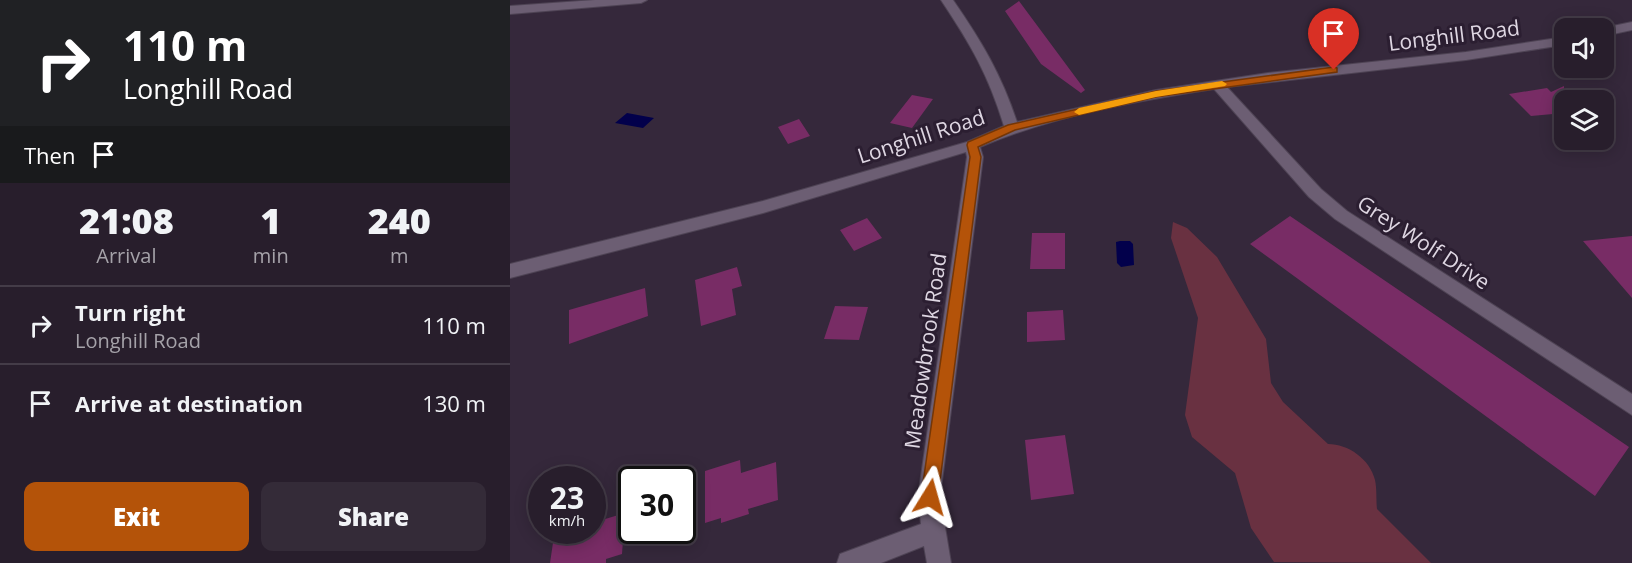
<!DOCTYPE html>
<style>
:root{--surface:#281e2c;--page:#342b38;--text:#f1f3f6;--muted:#a5a2a9;--line:#443c48;--accent:#b45309}
body{margin:0;font-family:"Open Sans",sans-serif;background:var(--page);color:var(--text);height:100vh;display:flex;flex-direction:column;font-size:22px;white-space:nowrap}
*{box-sizing:border-box;margin:0}
p{font-size:20px;color:var(--muted)}
.icon{flex:none;width:33px;height:33px;fill:none;stroke:currentColor;stroke-width:2;stroke-linecap:round;stroke-linejoin:round}
.map{position:relative;flex:1;overflow:hidden}
.sheet{display:flex;flex-direction:column;background:var(--surface);width:510px}
.sheet>*{flex:none}
.top-card{background:#202124;color:#fff;overflow:hidden}
.fabs{position:absolute;left:1044px;top:18px;display:grid;gap:12px}
.fabs a{display:grid;place-items:center;width:60px;height:60px;border-radius:12px;background:var(--surface);box-shadow:0 3px 15px #0003,0 0 0 2px var(--line);font-size:30px}
.speed{position:absolute;left:18px;top:466px;display:flex;gap:12px;font-size:30px;font-weight:700;text-align:center}
.speed>*{display:grid;place-content:center;width:78px;height:78px;border-radius:50%;background:var(--surface);box-shadow:0 3px 15px #0003,0 0 0 2px var(--line);line-height:1}
.speed small{font-size:15px;font-weight:400}
.speed .limit{border:3px solid #111;border-radius:9px;background:#fff;color:#111}
.pin{position:absolute;display:grid;place-items:center;width:51px;height:51px;color:#fff;margin:-62px -26px;border-radius:50% 50% 50% 0;rotate:-45deg;box-shadow:0 0 6px #0007}
.pin .icon{rotate:45deg}
.me{position:absolute;width:66px;margin:-33px;rotate:8deg;stroke-linejoin:round;filter:drop-shadow(0 0 4px #0008)}
.turn{display:flex;align-items:center;gap:21px;height:126px;padding:0 24px;font-size:27px}
.turn .icon{width:78px;height:78px;stroke-width:2.5}
.turn b{display:block;font-size:42px;line-height:51px}
.then{display:flex;align-items:center;height:57px;padding:0 24px;background:#0003;gap:12px;font-size:22px}
.eta{display:flex;justify-content:space-evenly;align-items:center;height:102px;text-align:center}
.eta b{font-size:36px;font-weight:800;line-height:42px}
.button{display:flex;gap:12px;margin-top:auto;padding:12px 24px}
.button a{flex:1;height:69px;border-radius:12px;background:var(--accent);color:#fff;font-size:24px;font-weight:800;line-height:69px;text-align:center}
.button a+a{background:var(--page);color:var(--text)}
ul{padding:0;list-style:none}
li{display:flex;align-items:center;gap:18px;height:78px;padding:0 24px;border-top:2px solid var(--line)}
li div{flex:1}
li b{display:block;font-size:22px}
li em{font-style:normal}
main{display:flex;flex:1;min-height:0}
.map>svg:first-child{display:block}
.green{fill:#693141}
.water{fill:#02004b}
.building{fill:#782c65}
.lines{fill:none;stroke-linecap:round;stroke-linejoin:round}
.minor-casing{stroke:#4e4354;stroke-width:2}
.minor{fill:#6c5e73;fill-rule:evenodd}
.route{fill:#b45309;stroke:#753606;stroke-width:1.5}
.slow{fill:#f59e0b}
.labels{text-anchor:middle;dominant-baseline:central;stroke-width:6;stroke-linejoin:round;paint-order:stroke}
.street-label{font-size:21px;fill:#ded6e2;stroke:#2b1e31}
</style>
<main>
<section class="sheet">
<div class="top-card">
<div class="turn"><svg class="icon" aria-label="right" viewBox="0 0 24 24"><path d="M7 20v-9h11M14 6l5 5-5 5"/></svg><div><b>110 m</b>Longhill Road</div></div>
<div class="then">Then<svg class="icon" aria-label="arrive" viewBox="0 0 24 24"><path d="M6 21V4h12l-3 4 3 4H6"/></svg></div>
</div>
<div class="eta">
<div><b>21:08</b><p>Arrival</p></div>
<div><b>1</b><p>min</p></div>
<div><b>240</b><p>m</p></div>
</div>
<ul>
<li><svg class="icon" aria-label="right" viewBox="0 0 24 24"><path d="M7 20v-9h11M14 6l5 5-5 5"/></svg><div><b>Turn right</b><p>Longhill Road</p></div><em>110 m</em></li>
<li><svg class="icon" aria-label="arrive" viewBox="0 0 24 24"><path d="M6 21V4h12l-3 4 3 4H6"/></svg><div><b>Arrive at destination</b></div><em>130 m</em></li>
</ul>
<div class="button"><a>Exit</a><a>Share</a></div>
</section>
<div class="map">
<svg width="1122" height="563" viewBox="0 0 1122 563">
<rect width="100%" height="100%" fill="#35283b"/>
<path class="green" d="M 663,222 L 677,228 L 707,257 L 756,339 L 761,383 L 773,402 L 818,444 C 838,444 860,459 865,480 C 867,489 866,500 867,509 L 921,563 L 764,562 L 741,528 L 725,473 L 682,437 L 675,415 L 688,318 L 661,238 Z"/>
<path class="water" d="M 117,113 L 144,118 L 133,128 L 105,123 Z
M 610,241 L 620,241 L 623,244 L 624,265 L 611,267 L 607,263 L 606,242 Z"/>
<path class="building" d="M 509,1 L 575,90 L 571,93 L 531,64 L 495,11 Z
M 1054,86 L 1054,113 L 1021,116 L 999,94 L 1037,88 L 1041,92 Z
M 402,95 L 423,99 L 402,128 L 380,123 Z
M 289,119 L 300,136 L 278,144 L 268,127 Z
M 780,216 L 1119,447 L 1085,496 L 740,244 Z
M 357,218 L 372,238 L 344,251 L 330,230 Z
M 522,233 L 555,233 L 555,269 L 520,269 Z
M 1122,236 L 1122,298 L 1073,241 Z
M 227,267 L 232,286 L 222,289 L 226,315 L 191,326 L 185,280 Z
M 135,288 L 138,316 L 59,344 L 59,310 Z
M 325,306 L 358,307 L 349,340 L 314,339 Z
M 553,310 L 555,340 L 517,342 L 517,312 Z
M 555,435 L 564,494 L 521,500 L 515,440 Z
M 230,460 L 231,473 L 266,462 L 268,500 L 238,509 L 239,514 L 211,523 L 211,518 L 195,523 L 195,471 Z
M 115,513 L 112,554 L 96,559 L 96,563 L 40,563 L 44,536 L 60,531 L 82,531 L 82,523 Z"/>
<g class="lines">
<defs>
<path id="minor" d="M 85,0 L 137,0 L 131,3 L 0,14 L 0,6 Z
M 431,0 L 443,0 C 472,42 491,74 507,122 L 646,90 L 758,73 L 956,52 L 1054,37 L 1054,45 L 956,60 L 717,87 L 811,189 L 837,211 L 1122,394 L 1122,415 L 825,219 L 799,197 L 704,89 C 626,101 543,116 470,147 L 473,157 L 430,497 L 441,563 L 417,563 L 414,546 L 371,563 L 327,563 L 330,554 L 411,524 L 408,497 L 457,157 L 456,152 L 253,213 L 0,278 L 0,264 L 253,201 L 457,142 L 494,126 C 478,74 461,45 431,0 Z
M 1122,22 L 1122,30 L 1094,36 L 1093,28 Z"/>
</defs>
<use href="#minor" class="minor-casing"/>
<use href="#minor" class="minor"/>
</g>
<path class="route" d="M 824,67 L 827,68 L 827,72 L 646,97 L 505,130 L 468,147 L 471,157 L 428,497 L 426,503 L 420,505 L 413,503 L 411,497 L 460,157 L 457,145 L 458,142 L 498,125 L 646,91 Z"/>
<path class="slow" d="M 712,81 L 717,84 L 715,86 L 646,97 L 569,115 L 564,112 L 569,108 L 646,91 Z"/>
<g class="labels">
<g class="street-label">
<text transform="translate(944 35) rotate(-7)">Longhill Road</text>
<text transform="translate(411 136) rotate(-18)">Longhill Road</text>
<text transform="translate(914 242) rotate(33)">Grey Wolf Drive</text>
<text transform="translate(415 351) rotate(-82)">Meadowbrook Road</text>
</g>
</g>
</svg>
<div class="fabs">
<a><svg class="icon" aria-label="sound" viewBox="0 0 24 24"><path d="M4 9h4l5-4v14l-5-4H4zM17 9q2 3 0 6"/></svg></a>
<a><svg class="icon" aria-label="layers" viewBox="0 0 24 24"><path d="M12 4l9 5-9 5-9-5zM3 14l9 5 9-5"/></svg></a>
</div>
<div class="speed"><div>23<small>km/h</small></div><div class="limit">30</div></div>
<div class="pin" style="left:824px;top:70px;background:#d93025"><svg class="icon" aria-label="arrive" viewBox="0 0 24 24"><path d="M6 21V4h12l-3 4 3 4H6"/></svg></div>
<svg class="me" style="left:420px;top:497px" viewBox="-20 -20 40 40"><path d="M0-17L14 15 0 8-14 15z" fill="#b45309" stroke="#fff" stroke-width="4"/></svg>
</div>
</main>
